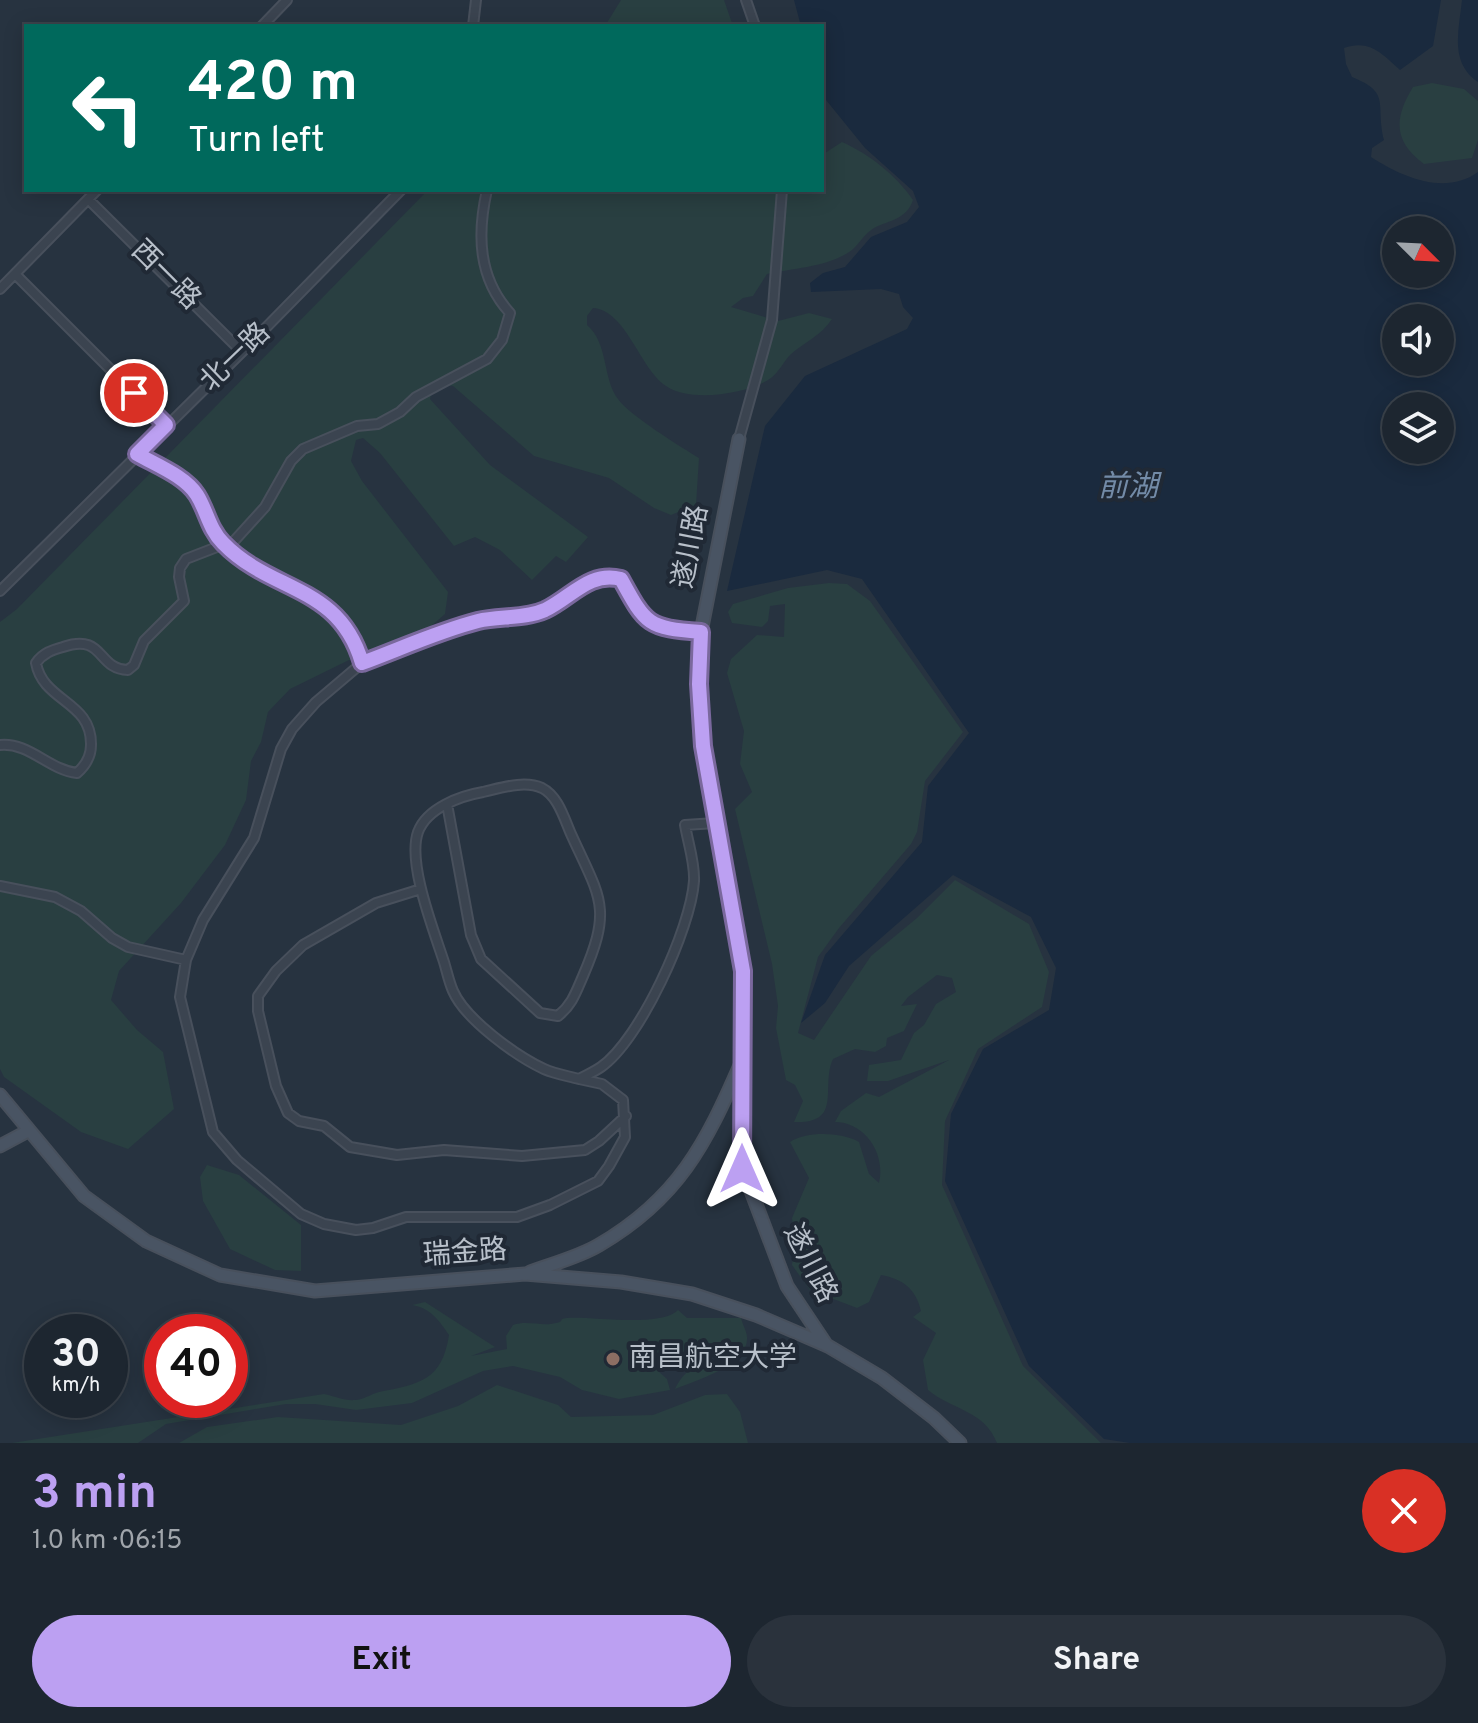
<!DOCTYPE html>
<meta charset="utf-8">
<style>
:root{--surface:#1d2630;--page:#2a323c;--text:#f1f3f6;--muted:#a0a5ab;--line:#3b434c;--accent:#bca0f2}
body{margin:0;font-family:Overpass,"Noto Sans SC",sans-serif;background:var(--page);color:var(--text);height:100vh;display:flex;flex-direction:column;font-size:30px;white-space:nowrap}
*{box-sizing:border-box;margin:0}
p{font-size:26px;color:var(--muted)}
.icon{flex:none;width:44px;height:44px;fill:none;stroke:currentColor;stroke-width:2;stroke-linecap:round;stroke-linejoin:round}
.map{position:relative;height:1443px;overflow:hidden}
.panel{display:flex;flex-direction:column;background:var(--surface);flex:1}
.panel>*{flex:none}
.hud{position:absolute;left:24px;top:24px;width:800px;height:168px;border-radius:0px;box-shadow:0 4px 20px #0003,0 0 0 2px var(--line);background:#00695c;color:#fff;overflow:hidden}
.needle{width:52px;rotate:114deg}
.tools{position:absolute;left:1382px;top:216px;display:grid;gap:16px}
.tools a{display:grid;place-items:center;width:72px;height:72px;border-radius:50%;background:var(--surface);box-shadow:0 4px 20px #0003,0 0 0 2px var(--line);font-size:40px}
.speed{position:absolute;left:24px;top:1314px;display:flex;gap:16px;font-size:40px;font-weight:700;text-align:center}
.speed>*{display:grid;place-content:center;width:104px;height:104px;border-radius:50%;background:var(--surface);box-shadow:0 4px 20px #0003,0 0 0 2px var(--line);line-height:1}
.speed small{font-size:20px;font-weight:400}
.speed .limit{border:12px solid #d22;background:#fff;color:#111}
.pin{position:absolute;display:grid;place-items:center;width:68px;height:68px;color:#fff;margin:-34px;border:4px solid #fff;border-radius:50%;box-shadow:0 2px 8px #0007}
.me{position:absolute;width:88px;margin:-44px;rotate:0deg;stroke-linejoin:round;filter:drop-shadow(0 0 6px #0008)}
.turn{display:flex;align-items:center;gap:28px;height:168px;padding:0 32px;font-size:36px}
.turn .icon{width:104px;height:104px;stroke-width:2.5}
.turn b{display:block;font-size:56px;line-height:68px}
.round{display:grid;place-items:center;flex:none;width:84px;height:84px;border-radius:42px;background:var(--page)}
.summary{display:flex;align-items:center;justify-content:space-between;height:136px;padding:0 32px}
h1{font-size:48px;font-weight:700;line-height:60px;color:var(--accent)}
.action{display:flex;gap:16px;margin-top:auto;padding:16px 32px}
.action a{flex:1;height:92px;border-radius:48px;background:var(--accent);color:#111;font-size:32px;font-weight:700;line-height:92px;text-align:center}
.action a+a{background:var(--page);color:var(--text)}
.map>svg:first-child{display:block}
.green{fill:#293f41}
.water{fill:#1a2a3e;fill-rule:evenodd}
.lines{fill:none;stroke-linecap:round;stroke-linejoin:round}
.street-casing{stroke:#48505c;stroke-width:12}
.secondary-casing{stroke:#48505c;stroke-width:15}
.street{stroke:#3b4450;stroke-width:8}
.secondary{stroke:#495463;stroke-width:11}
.route-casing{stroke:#7a689d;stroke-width:20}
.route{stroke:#bca0f2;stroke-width:14}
.education-dot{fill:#8d6e63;stroke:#202935;stroke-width:3}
.labels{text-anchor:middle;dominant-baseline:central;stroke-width:8;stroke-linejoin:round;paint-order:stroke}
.street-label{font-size:28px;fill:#b8c0ca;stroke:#202935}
.poi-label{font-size:28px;fill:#b8c0ca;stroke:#202935;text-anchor:start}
.water-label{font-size:30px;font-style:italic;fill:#738ba7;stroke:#202935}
</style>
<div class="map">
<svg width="1478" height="1443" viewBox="0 0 1478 1443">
<rect width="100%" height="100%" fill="#273340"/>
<path class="green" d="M 621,0 L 724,0 L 733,26 L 605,26 Z
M 1432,83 L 1464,89 L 1478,101 L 1478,140 L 1472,158 L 1424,164 C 1393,141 1394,118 1413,87 Z
M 842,142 C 869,154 896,175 913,200 C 907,219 890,220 874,228 C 864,234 860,243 852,250 C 829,267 794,268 767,274 L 753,296 L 743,298 L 731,307 L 778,321 L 809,313 L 832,319 C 821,336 806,341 791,354 C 784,361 779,372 771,378 C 749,394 690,403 666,386 C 640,369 626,310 593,308 L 587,316 L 587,325 C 609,344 602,378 618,399 C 629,415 681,447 699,458 L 696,505 L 671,515 L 654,508 L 609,478 L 534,456 L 453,386 L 441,384 L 432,390 L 430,399 L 490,465 L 588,537 L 566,562 L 556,556 L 532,580 L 500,550 L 475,537 L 454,546 L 380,453 L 363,438 L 356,440 L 351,461 L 362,481 L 448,592 L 445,614 L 399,654 L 349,660 L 290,689 L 268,712 L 261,742 L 251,761 L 246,800 L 225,845 L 181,903 L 119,971 L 111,1000 L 137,1030 L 163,1052 L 174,1109 L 128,1149 L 81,1132 L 4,1077 L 0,1069 L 0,622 L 17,609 L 428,190 L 822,190 L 822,155 Z
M 829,583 L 847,584 L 870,601 L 963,732 L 925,781 L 917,832 L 911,844 L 839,928 L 818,957 L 798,1033 L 814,1040 L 871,956 L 917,918 L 955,880 L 1029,924 L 1049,972 L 1042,1007 L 978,1049 L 945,1121 L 942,1185 L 1023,1366 L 1101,1443 L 997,1443 C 984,1410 952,1410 928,1390 L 923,1360 L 936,1333 L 913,1317 L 921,1311 C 916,1289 903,1279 881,1275 L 869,1302 L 857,1308 L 810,1290 L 792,1265 L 795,1241 L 792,1218 L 809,1178 L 790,1142 C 807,1131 841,1132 859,1142 L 869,1174 L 879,1183 C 886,1154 865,1122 835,1122 L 841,1111 L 866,1093 L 879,1097 L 949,1060 L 888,1081 L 867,1081 L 869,1065 L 901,1060 L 914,1033 L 924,1025 L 936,1004 L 956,992 L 952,978 L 937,975 L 908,997 L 901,1006 L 917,1004 L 904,1031 L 887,1038 L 886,1046 L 875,1052 L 855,1049 L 833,1059 C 820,1087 844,1124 794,1122 L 803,1101 L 795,1085 L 786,1080 L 776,1028 L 778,1006 L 772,964 L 735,809 L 752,792 L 740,764 L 744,731 L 727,673 L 731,659 L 757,635 L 784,637 L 785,604 L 770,606 L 768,621 L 762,627 L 732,623 L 728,612 L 733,604 L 788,588 Z
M 207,1165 L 239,1175 L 301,1225 L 301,1271 L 275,1270 L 230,1249 L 203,1201 L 200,1177 Z
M 425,1302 L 495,1347 L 471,1356 L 507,1349 L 506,1336 L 513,1325 C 528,1320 542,1327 556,1323 C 566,1321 557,1319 567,1318 C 591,1316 660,1328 678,1310 L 687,1318 L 741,1318 C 742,1323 747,1332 747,1337 C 749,1365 695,1381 675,1389 C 684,1371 694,1364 714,1363 L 718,1355 L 716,1347 L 684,1362 L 682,1367 L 678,1355 L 665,1357 L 658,1371 L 667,1379 L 670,1390 L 619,1399 L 582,1390 L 560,1377 L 513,1366 L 483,1371 L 412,1403 L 356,1410 L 315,1404 L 286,1404 L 166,1424 L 138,1443 L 12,1443 L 324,1394 C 334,1396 345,1401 355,1400 C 363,1400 371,1394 379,1392 C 419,1384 442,1381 449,1335 C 439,1320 430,1308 412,1305 Z
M 497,1385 L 558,1405 L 571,1417 L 653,1415 L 705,1395 L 727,1394 L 740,1412 L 748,1443 L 179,1443 L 207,1427 L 278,1417 L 401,1425 L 458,1406 Z"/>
<path class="water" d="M 794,0 L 1441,0 L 1433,46 L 1400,70 C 1382,54 1370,39 1344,48 L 1346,64 L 1352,77 C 1392,93 1375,104 1384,140 L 1372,148 L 1371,157 C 1402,177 1445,196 1478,172 L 1478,1443 L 1130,1443 L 1104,1439 L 1029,1366 L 945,1181 L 951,1114 L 983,1049 L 1049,1010 L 1056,968 L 1031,917 L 953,875 L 849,966 L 825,1003 L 801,1023 L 825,955 L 922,842 L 928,786 L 969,733 L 862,579 L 827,570 L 727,591 L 765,426 L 805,376 L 907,329 L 913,318 L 903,307 L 899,294 L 881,289 L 811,292 L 810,283 L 823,273 L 845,267 L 871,237 L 907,222 L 919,207 L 913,191 L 865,148 L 822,95 L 822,26 L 801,26 ZM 1396,230 L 1440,230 L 1440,274 L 1396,274 ZM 1396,318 L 1440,318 L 1440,362 L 1396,362 ZM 1396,406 L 1440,406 L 1440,450 L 1396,450 Z
M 1462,0 L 1478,0 L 1478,82 C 1449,62 1459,30 1462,0 Z"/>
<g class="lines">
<defs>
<path id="street" d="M 746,0 L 755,26
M 262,26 L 287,0
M 473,26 L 476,0
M 88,199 L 242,352
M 15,274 L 166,425
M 0,289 L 97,190
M 739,439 L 772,320 L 782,190
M 137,454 C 156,465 185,476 197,495 C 207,511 210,529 223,543 C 271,593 339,584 362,663
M 0,591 L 242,352 L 401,190
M 701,632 C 648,628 646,625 621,579 L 607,576 L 588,580 L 564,600 L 541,612 L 479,621 L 362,663 L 316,702 L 292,729 L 281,749 L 254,838 L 203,920 L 186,960 L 180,997 L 213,1132 L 237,1160 L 301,1214 L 324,1224 L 356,1230 L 373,1228 L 406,1217 L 517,1217 L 550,1205 L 598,1181 L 609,1166 L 625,1137 L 623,1100 L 602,1084 L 579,1079 C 586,1075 594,1072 601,1067 C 640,1040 691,928 694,881 C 695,863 688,843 685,825 L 715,823
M 0,745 C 29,742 49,770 77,773 C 86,765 91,757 91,745 C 92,701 43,702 36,663 C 43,653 52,650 63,647 C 105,633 96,669 128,670 L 134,665 L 144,641 L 184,601 L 179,577 L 180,568 L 186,559 L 235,540 L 265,507 L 291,461 L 303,449 L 357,426 L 378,424 L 400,412 L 416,397 L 487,359 L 502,340 L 510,313 C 478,278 477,234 487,190
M 447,804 L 471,935 L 481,959 L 540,1013 L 558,1016 C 572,1005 576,992 583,976 C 613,907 600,898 571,834 C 564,818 558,796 542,788 C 524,780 501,788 483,792 C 460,796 427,808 418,832 C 407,863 434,931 444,962 C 447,972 449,982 453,991 C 465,1019 516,1056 544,1069 C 555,1074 568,1076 579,1079
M 0,886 L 55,897 L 81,911 L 112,938 L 128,947 L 186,960
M 421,889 L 376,903 L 303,945 L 276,971 L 258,996 L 258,1011 L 276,1086 L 288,1113 L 299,1121 L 324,1126 L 350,1147 L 397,1155 L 444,1150 L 522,1156 L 585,1150 L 599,1141 L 626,1116"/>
<path id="secondary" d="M 739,439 L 701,632 L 699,684 L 703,746 L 743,971 L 742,1167 L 787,1286 L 827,1346
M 0,1095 L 84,1196 L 146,1241 L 220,1275 L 315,1291 L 525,1274 L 621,1282 L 692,1294 L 756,1315 L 828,1346 L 882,1378 L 934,1418 L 960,1443
M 0,1146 L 28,1131
M 530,1272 C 552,1264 579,1257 599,1245 C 678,1199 706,1144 741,1063"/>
</defs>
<use href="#street" class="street-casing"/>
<use href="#secondary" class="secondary-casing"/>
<use href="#street" class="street"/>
<use href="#secondary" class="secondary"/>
</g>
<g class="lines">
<defs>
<path id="route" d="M 134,393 L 166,425 L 137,454 C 156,465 185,476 197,495 C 207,511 209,529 223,543 C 271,593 339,584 362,663 C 400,649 439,631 478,621 C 499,616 525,619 545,610 C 572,597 589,571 621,579 C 646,625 648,628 701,632 L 699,684 L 703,746 L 743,971 L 742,1169"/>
</defs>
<use href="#route" class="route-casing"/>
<use href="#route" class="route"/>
</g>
<circle class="education-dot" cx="613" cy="1359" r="8"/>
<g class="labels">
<g class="street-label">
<text transform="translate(165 276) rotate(45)">西一路</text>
<text transform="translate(236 358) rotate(-44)">北一路</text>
<text transform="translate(692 547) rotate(-79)">遂川路</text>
<text transform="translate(465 1254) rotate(-4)">瑞金路</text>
<text transform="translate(809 1264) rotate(63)">遂川路</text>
</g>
<g class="poi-label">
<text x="629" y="1359">南昌航空大学</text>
</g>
<g class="water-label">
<text x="1128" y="488">前湖</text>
</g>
</g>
</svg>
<div class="tools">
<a><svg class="needle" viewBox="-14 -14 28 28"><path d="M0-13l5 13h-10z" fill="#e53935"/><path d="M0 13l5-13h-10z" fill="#a0a5ab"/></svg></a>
<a><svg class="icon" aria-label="sound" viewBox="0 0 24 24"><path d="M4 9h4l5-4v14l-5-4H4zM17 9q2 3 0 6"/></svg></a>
<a><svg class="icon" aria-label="layers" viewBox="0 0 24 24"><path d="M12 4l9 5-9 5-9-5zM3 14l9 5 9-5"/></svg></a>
</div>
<div class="speed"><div>30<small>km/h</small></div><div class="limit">40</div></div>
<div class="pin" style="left:134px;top:393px;background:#d93025"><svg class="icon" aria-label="arrive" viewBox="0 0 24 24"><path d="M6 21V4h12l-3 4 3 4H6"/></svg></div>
<svg class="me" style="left:742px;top:1169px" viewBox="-20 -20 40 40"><path d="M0-17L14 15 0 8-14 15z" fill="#bca0f2" stroke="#fff" stroke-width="4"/></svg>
<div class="hud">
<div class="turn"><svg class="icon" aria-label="left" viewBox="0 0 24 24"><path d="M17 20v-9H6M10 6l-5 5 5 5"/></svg><div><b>420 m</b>Turn left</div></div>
</div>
</div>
<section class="panel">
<div class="summary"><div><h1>3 min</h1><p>1.0 km · 06:15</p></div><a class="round" style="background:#d93025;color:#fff"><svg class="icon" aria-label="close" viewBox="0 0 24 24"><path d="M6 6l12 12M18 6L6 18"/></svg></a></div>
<div class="action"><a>Exit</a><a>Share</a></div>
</section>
